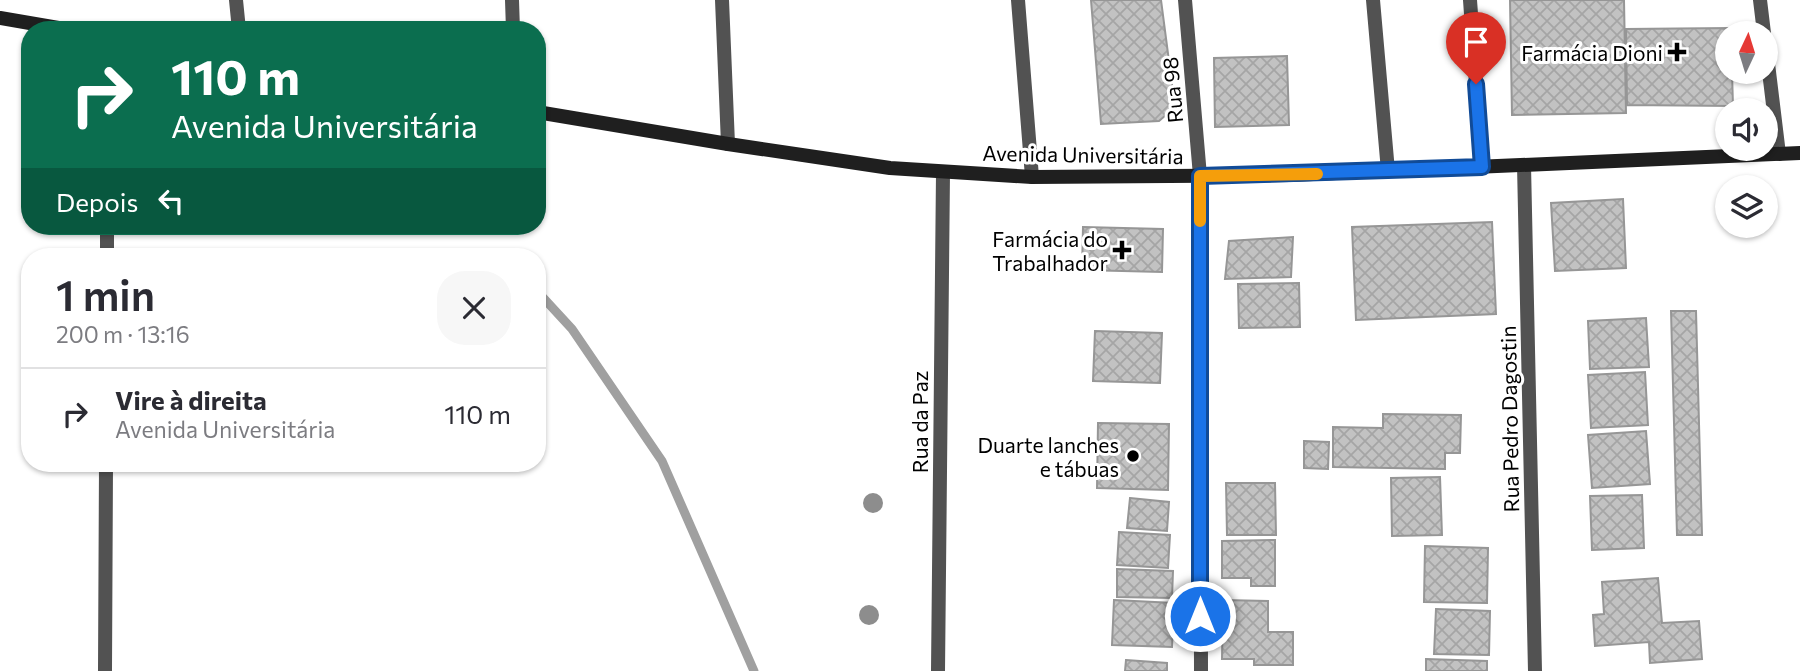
<!DOCTYPE html>
<html lang="pt">
<meta charset="utf-8">
<style>
:root{--surface:#fff;--page:#f7f7f7;--text:#2b2b33;--muted:#7c7c81;--line:#e1e1e2}
body{margin:0;font-family:Commissioner,sans-serif;background:var(--page);color:var(--text);height:100vh;display:flex;flex-direction:column;font-size:26px;white-space:nowrap}
*{box-sizing:border-box;margin:0}
p{font-size:23px;color:var(--muted)}
.icon{flex:none;width:38px;height:38px;fill:none;stroke:currentColor;stroke-width:2;stroke-linecap:round;stroke-linejoin:round}
.map{position:relative;flex:1;overflow:hidden}
.details{position:absolute;left:21px;top:248px;width:525px;height:224px;display:flex;flex-direction:column;background:var(--surface);border-radius:28px;box-shadow:0 2px 5px #0004}
.details>*{flex:none}
.banner{position:absolute;left:21px;top:21px;width:525px;height:214px;border-radius:28px;box-shadow:0 2px 5px #0004;background:#0b6e4f;color:#fff;overflow:hidden}
.needle{width:46px;rotate:4deg}
.controls{position:absolute;left:1715px;top:21px;display:grid;gap:14px}
.controls a{display:grid;place-items:center;width:63px;height:63px;border-radius:50%;background:var(--surface);box-shadow:0 2px 5px #0004;font-size:35px}
.pin{position:absolute;display:grid;place-items:center;width:60px;height:60px;color:#fff;margin:-72px -30px;border-radius:50% 50% 50% 0;rotate:-45deg;box-shadow:0 0 7px #0007}
.pin .icon{rotate:45deg}
.me{position:absolute;width:77px;margin:-38px;rotate:0deg;stroke-linejoin:round;filter:drop-shadow(0 0 5px #0008)}
.turn{display:flex;align-items:center;gap:24px;height:147px;padding:0 35px;font-size:32px}
.turn .icon{width:91px;height:91px;stroke-width:2.5}
.turn b{display:block;font-size:49px;line-height:60px}
.then{display:flex;align-items:center;height:66px;padding:0 35px;background:#0003;gap:14px;font-size:26px}
.round{display:grid;place-items:center;flex:none;width:74px;height:74px;border-radius:28px;background:var(--page)}
.overview{display:flex;align-items:center;justify-content:space-between;height:119px;padding:0 35px}
h1{font-size:42px;font-weight:600;line-height:52px}
ul{padding:0;list-style:none}
li{display:flex;align-items:center;gap:21px;height:91px;padding:0 35px;border-top:2px solid var(--line)}
li div{flex:1}
li b{display:block;font-size:26px}
li em{font-style:normal}
.map>svg:first-child{display:block}
.lines{fill:none;stroke-linecap:round;stroke-linejoin:round}
.stream{stroke:#a0a0a0;stroke-width:9}
.building{fill:url(#building-cross-hatch);stroke:#969696;stroke-width:2}
.minor{stroke:#525252;stroke-width:14}
.secondary{stroke:#1f1f1f;stroke-width:14}
.tree{fill:#8d8d8d}
.route-casing{stroke:#114b97;stroke-width:18}
.route{stroke:#1a73e8;stroke-width:12}
.slow{stroke:#f59e0b;stroke-width:12}
.poi-dot{fill:#000;stroke:#fff;stroke-width:2.5}
.labels{text-anchor:middle;dominant-baseline:central;stroke-width:6;stroke-linejoin:round;paint-order:stroke}
.poi-label{font-size:21px;fill:#000;stroke:#fff;text-anchor:end}
.street-label{font-size:21px;fill:#000;stroke:#fff}
</style>
<div class="map">
<svg width="1800" height="671" viewBox="0 0 1800 671">
<defs>
<pattern id="building-cross-hatch" width="8" height="8" patternUnits="userSpaceOnUse" patternTransform="scale(1.75)"><rect width="8" height="8" fill="#c2c2c2"/><path d="M0 0l8 8M0 8l8-8" fill="none" stroke="#a5a5a5"/></pattern>
</defs>
<rect width="100%" height="100%" fill="#fff"/>
<g class="lines">
<path class="stream" d="M 537,291 L 572,329 L 662,461 L 754,671"/>
</g>
<path class="building" d="M 1091,0 L 1161,0 L 1175,107 L 1159,121 L 1101,124 Z
M 1510,0 L 1624,0 L 1626,113 L 1512,115 Z
M 1730,28 L 1730,33 L 1727,33 L 1727,72 L 1732,72 L 1733,106 L 1627,105 L 1626,29 Z
M 1287,56 L 1289,125 L 1215,127 L 1214,58 Z
M 1623,199 L 1626,268 L 1555,271 L 1551,203 Z
M 1492,222 L 1496,314 L 1356,320 L 1352,227 Z
M 1083,227 L 1163,229 L 1162,272 L 1082,270 Z
M 1293,237 L 1291,277 L 1225,279 L 1229,241 Z
M 1299,283 L 1300,327 L 1239,328 L 1238,284 Z
M 1671,311 L 1696,311 L 1702,535 L 1677,535 Z
M 1646,318 L 1649,367 L 1590,369 L 1588,321 Z
M 1095,331 L 1162,333 L 1160,383 L 1093,381 Z
M 1645,372 L 1648,425 L 1591,428 L 1588,375 Z
M 1383,414 L 1461,415 L 1460,453 L 1445,453 L 1445,469 L 1333,467 L 1333,427 L 1383,428 Z
M 1098,423 L 1169,424 L 1168,490 L 1097,488 Z
M 1646,431 L 1650,484 L 1592,488 L 1588,435 Z
M 1304,441 L 1329,442 L 1328,469 L 1304,468 Z
M 1440,477 L 1442,535 L 1392,536 L 1391,478 Z
M 1226,483 L 1275,483 L 1276,535 L 1227,535 Z
M 1642,495 L 1644,548 L 1592,550 L 1590,496 Z
M 1130,498 L 1169,502 L 1167,531 L 1127,528 Z
M 1119,532 L 1170,535 L 1168,568 L 1117,565 Z
M 1275,540 L 1275,586 L 1251,586 L 1251,578 L 1222,578 L 1222,541 Z
M 1425,546 L 1488,548 L 1487,603 L 1424,602 Z
M 1117,569 L 1173,571 L 1172,598 L 1117,597 Z
M 1658,578 L 1662,623 L 1699,621 L 1702,659 L 1650,663 L 1649,642 L 1595,646 L 1593,615 L 1604,614 L 1602,582 Z
M 1114,600 L 1174,603 L 1172,647 L 1112,645 Z
M 1223,600 L 1268,601 L 1268,632 L 1293,632 L 1293,665 L 1254,665 L 1254,659 L 1222,659 Z
M 1436,609 L 1490,611 L 1489,655 L 1434,654 Z
M 1426,659 L 1487,661 L 1487,671 L 1426,671 Z
M 1126,660 L 1167,663 L 1167,671 L 1125,671 Z"/>
<g class="lines">
<path class="minor" d="M 236,0 L 239,30
M 512,0 L 513,30
M 722,0 L 728,144
M 1018,0 L 1032,177
M 1185,0 L 1200,176 L 1201,671
M 1373,0 L 1388,171
M 1470,0 L 1482,167
M 1760,0 L 1764,33
M 1766,47 L 1779,154
M 1524,165 L 1535,671
M 107,257 L 107,226
M 105,671 L 106,464
M 938,671 L 943,173"/>
<path class="secondary" d="M 0,18 L 70,30
M 537,112 L 728,144 L 890,168 L 1032,177 L 1290,175 L 1800,153"/>
</g>
<g class="tree">
<circle cx="873" cy="503" r="10"/>
<circle cx="869" cy="615" r="10"/>
</g>
<g class="lines">
<defs>
<path id="route" d="M 1200,616 L 1200,176 L 1482,167 L 1476,84"/>
</defs>
<use href="#route" class="route-casing"/>
<use href="#route" class="route"/>
<path class="slow" d="M 1200,221 L 1200,176 L 1317,174"/>
</g>
<g class="poi-dot">
<path d="M1673.5 41.5h7v7h7v7h-7v7h-7v-7h-7v-7h7z"/>
<path d="M1118.5 239.5h7v7h7v7h-7v7h-7v-7h-7v-7h7z"/>
<circle cx="1133" cy="456" r="7"/>
</g>
<g class="labels">
<g class="poi-label">
<text x="1663" y="52">Farmácia Dioni</text>
<text x="1108" y="238">Farmácia do<tspan x="1108" dy="24">Trabalhador</tspan></text>
<text x="1119" y="444">Duarte lanches<tspan x="1119" dy="24">e tábuas</tspan></text>
</g>
<g class="street-label">
<text transform="translate(1172 90) rotate(-95)">Rua 98</text>
<text transform="translate(1083 154) rotate(1)">Avenida Universitária</text>
<text transform="translate(1509 419) rotate(-91)">Rua Pedro Dagostin</text>
<text transform="translate(919 422) rotate(-90)">Rua da Paz</text>
</g>
</g>
</svg>
<div class="controls">
<a><svg class="needle" viewBox="-14 -14 28 28"><path d="M0-13l5 13h-10z" fill="#e53935"/><path d="M0 13l5-13h-10z" fill="#7c7c81"/></svg></a>
<a><svg class="icon" aria-label="sound" viewBox="0 0 24 24"><path d="M4 9h4l5-4v14l-5-4H4zM17 9q2 3 0 6"/></svg></a>
<a><svg class="icon" aria-label="layers" viewBox="0 0 24 24"><path d="M12 4l9 5-9 5-9-5zM3 14l9 5 9-5"/></svg></a>
</div>
<div class="pin" style="left:1476px;top:84px;background:#d93025"><svg class="icon" aria-label="arrive" viewBox="0 0 24 24"><path d="M6 21V4h12l-3 4 3 4H6"/></svg></div>
<svg class="me" style="left:1200px;top:616px" viewBox="-20 -20 40 40"><circle r="17" fill="#1a73e8" stroke="#fff" stroke-width="3"/><path d="M0-11L8 9 0 5-8 9z" fill="#fff"/></svg>
<div class="banner">
<div class="turn"><svg class="icon" aria-label="right" viewBox="0 0 24 24"><path d="M7 20v-9h11M14 6l5 5-5 5"/></svg><div><b>110 m</b>Avenida Universitária</div></div>
<div class="then">Depois<svg class="icon" aria-label="left" viewBox="0 0 24 24"><path d="M17 20v-9H6M10 6l-5 5 5 5"/></svg></div>
</div>
<section class="details">
<div class="overview"><div><h1>1 min</h1><p>200 m · 13:16</p></div><a class="round"><svg class="icon" aria-label="close" viewBox="0 0 24 24"><path d="M6 6l12 12M18 6L6 18"/></svg></a></div>
<ul>
<li><svg class="icon" aria-label="right" viewBox="0 0 24 24"><path d="M7 20v-9h11M14 6l5 5-5 5"/></svg><div><b>Vire à direita</b><p>Avenida Universitária</p></div><em>110 m</em></li>
</ul>
</section>
</div>
